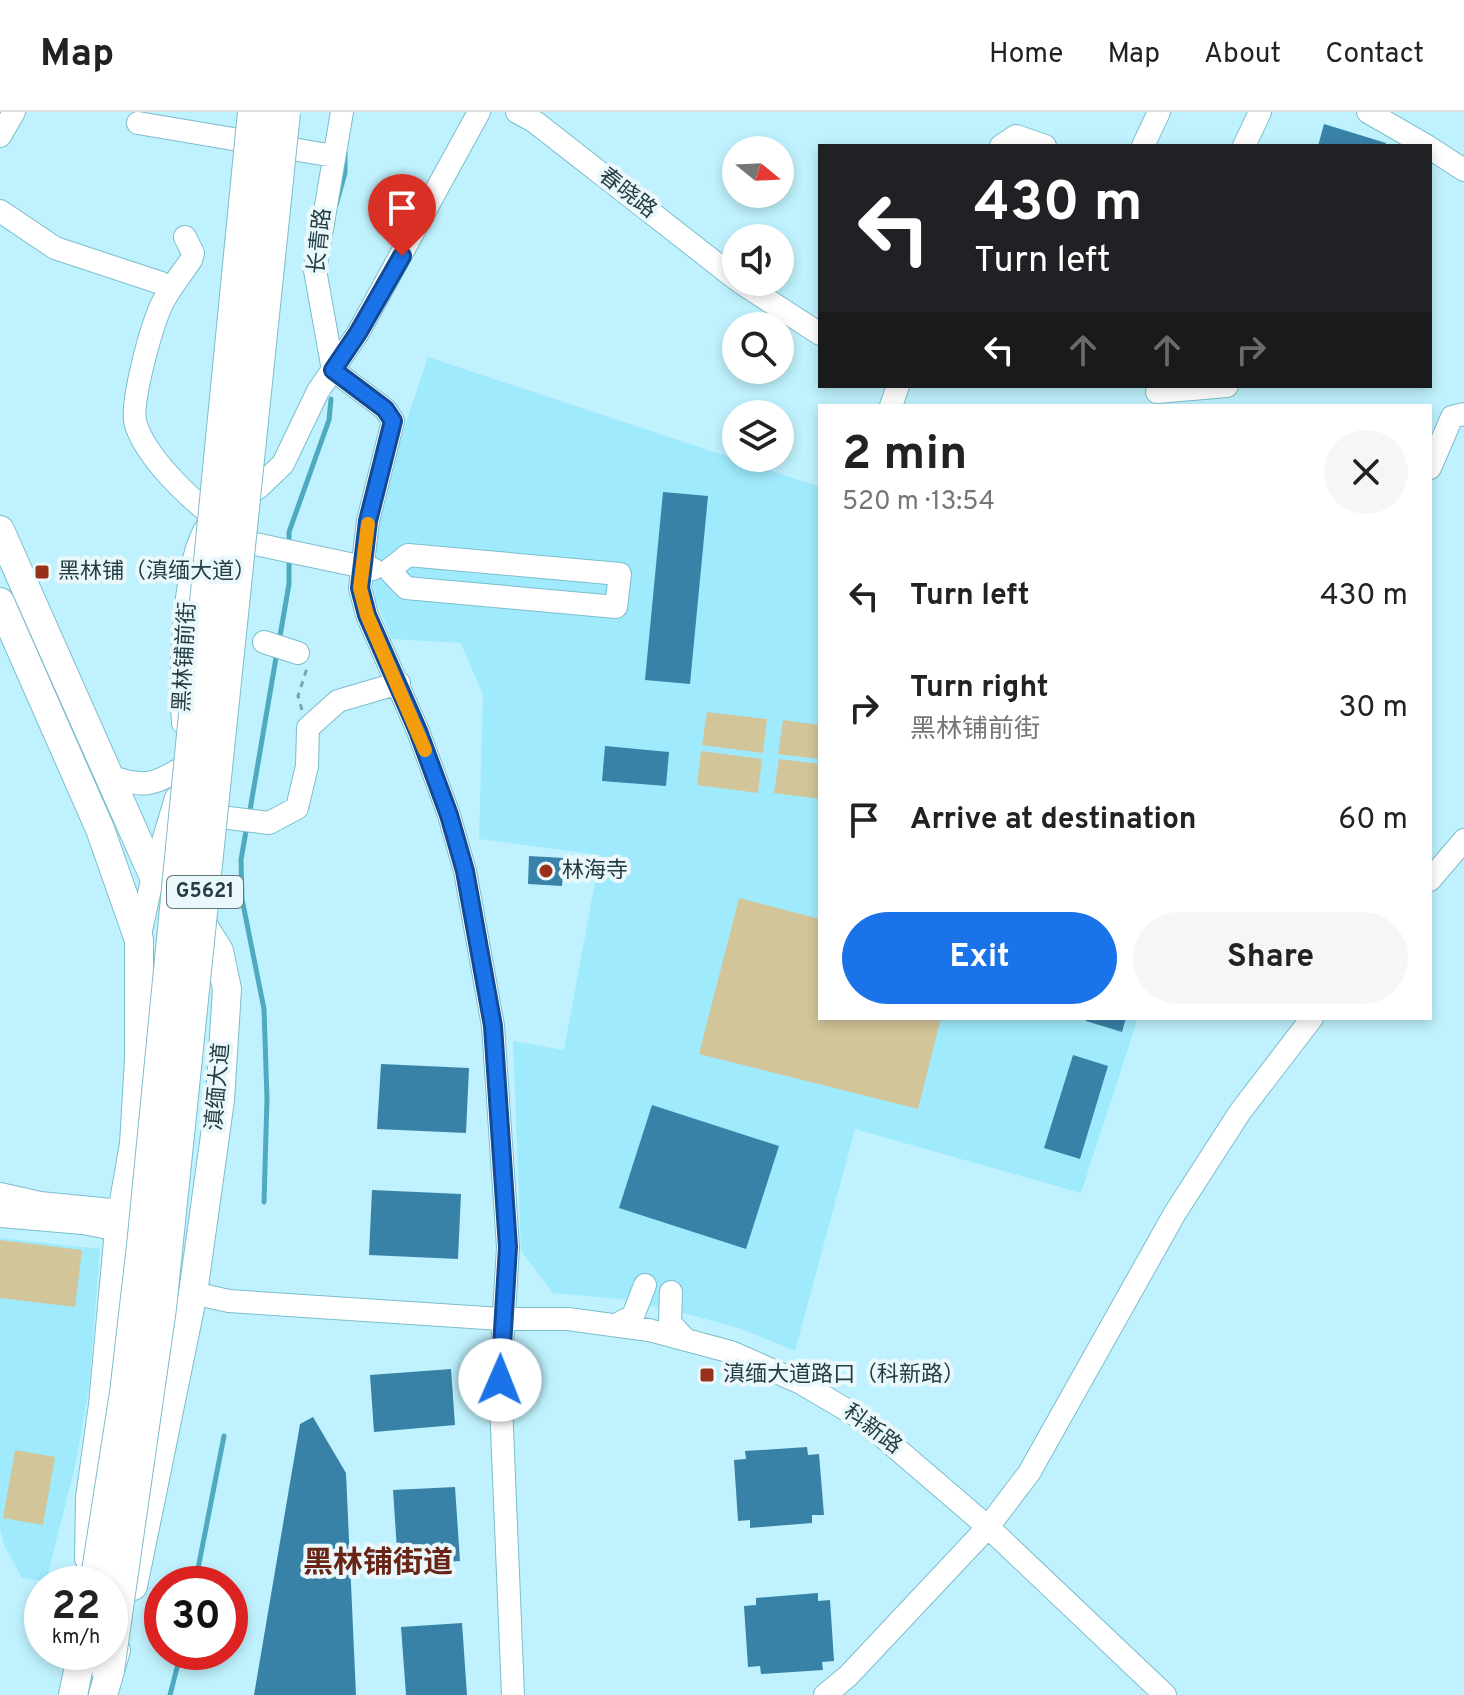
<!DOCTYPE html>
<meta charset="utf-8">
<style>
:root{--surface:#fff;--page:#f6f6f6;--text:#222;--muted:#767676;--line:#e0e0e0;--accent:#1a73e8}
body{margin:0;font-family:Overpass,"Noto Sans SC",sans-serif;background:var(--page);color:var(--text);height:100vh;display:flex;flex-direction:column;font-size:30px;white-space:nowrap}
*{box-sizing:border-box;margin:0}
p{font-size:26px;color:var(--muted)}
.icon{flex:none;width:44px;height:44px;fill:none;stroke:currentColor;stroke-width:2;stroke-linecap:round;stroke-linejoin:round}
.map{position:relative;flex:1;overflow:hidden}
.sheet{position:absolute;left:818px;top:292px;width:614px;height:616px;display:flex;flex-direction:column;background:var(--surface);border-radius:0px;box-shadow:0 4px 12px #0003}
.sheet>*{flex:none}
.guide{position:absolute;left:818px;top:32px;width:614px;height:244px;border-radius:0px;box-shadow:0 4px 12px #0003;background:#202124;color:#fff;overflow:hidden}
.needle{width:52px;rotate:108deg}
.controls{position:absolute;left:722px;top:24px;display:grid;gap:16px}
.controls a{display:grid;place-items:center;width:72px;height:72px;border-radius:50%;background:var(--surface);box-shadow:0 4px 12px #0003;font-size:40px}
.speed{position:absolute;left:24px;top:1454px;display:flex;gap:16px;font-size:40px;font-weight:700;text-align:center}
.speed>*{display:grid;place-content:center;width:104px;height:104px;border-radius:50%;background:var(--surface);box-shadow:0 4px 12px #0003;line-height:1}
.speed small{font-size:20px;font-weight:400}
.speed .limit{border:12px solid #d22;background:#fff;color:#111}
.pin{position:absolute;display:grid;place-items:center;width:68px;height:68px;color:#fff;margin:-82px -34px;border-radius:50% 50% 50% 0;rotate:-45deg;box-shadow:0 0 8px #0007}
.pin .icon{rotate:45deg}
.me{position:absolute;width:88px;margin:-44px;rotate:1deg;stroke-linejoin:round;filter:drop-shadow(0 0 6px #0008)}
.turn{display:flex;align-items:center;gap:28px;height:168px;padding:0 24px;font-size:36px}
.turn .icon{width:104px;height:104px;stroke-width:2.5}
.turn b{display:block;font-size:56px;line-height:68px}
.lanes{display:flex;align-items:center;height:76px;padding:0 24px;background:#0003;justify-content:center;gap:40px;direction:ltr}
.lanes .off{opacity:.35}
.round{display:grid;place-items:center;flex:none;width:84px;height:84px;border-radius:42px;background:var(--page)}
.headline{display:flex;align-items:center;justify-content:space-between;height:136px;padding:0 24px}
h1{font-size:48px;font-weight:700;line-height:60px}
.button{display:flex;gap:16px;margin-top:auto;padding:16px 24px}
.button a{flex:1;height:92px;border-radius:48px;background:var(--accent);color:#fff;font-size:32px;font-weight:700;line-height:92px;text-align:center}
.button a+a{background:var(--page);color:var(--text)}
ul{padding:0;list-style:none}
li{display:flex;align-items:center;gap:24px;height:112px;padding:0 24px}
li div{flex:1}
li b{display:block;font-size:30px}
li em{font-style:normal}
header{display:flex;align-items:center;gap:48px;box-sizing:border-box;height:112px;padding:0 40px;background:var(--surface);border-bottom:2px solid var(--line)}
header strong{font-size:38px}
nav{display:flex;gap:44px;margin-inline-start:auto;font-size:28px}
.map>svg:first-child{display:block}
.built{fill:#9febfd}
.green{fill:#d2c599}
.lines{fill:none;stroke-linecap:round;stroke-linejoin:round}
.stream{stroke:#4eabbf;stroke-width:5}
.building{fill:#3982a7}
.minor-casing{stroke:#7dbdcc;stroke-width:24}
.major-casing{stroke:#7dbdcc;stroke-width:30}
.path{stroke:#7aa2ac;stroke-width:3;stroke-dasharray:6 6;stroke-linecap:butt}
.minor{stroke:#fff;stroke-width:22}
.major{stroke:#fff;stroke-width:28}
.highway-bridge-casing{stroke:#7dbdcc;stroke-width:34;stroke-linecap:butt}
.highway-bridge{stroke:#fff;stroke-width:32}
.route-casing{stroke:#114b97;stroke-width:20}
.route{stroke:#1a73e8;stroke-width:14}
.slow{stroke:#f59e0b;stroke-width:14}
.poi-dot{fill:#993019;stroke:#ebf8fb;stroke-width:3}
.labels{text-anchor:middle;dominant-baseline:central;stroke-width:8;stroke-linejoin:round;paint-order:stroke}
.shield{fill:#ebf8fb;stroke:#5f767b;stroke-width:2}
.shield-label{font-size:20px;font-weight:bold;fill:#233e44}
.street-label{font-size:22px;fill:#233e44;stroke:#ebf8fb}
.poi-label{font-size:22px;fill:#233e44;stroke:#ebf8fb;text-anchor:start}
.district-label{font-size:30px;font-weight:bold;fill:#682516;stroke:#ebf8fb}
</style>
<header>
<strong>Map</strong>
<nav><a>Home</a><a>Map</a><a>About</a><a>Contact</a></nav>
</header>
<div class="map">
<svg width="1464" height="1583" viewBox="0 0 1464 1583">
<rect width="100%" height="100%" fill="#bff2fe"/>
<path class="built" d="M 428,245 L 820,375 L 820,906 L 1138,906 L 1081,1081 L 855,1017 L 795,1239 L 742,1217 L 691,1203 L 620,1187 L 553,1181 L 521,1139 L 513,929 L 564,938 L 600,743 L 479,727 L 483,583 L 461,531 L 392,527 L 373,483 L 377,396 Z
M 0,1126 L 100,1137 L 89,1277 L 75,1355 L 46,1469 L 22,1466 L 4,1433 L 0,1416 Z"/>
<path class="green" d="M 707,600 L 767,607 L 763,641 L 702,633 Z
M 783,608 L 820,613 L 820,647 L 778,642 Z
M 701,639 L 762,647 L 758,681 L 697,673 Z
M 779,647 L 820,652 L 820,687 L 774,681 Z
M 739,786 L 820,807 L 820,906 L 941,906 L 918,997 L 699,942 Z
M 0,1128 L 82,1138 L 75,1195 L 0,1186 Z
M 15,1338 L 55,1345 L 43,1413 L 3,1406 Z"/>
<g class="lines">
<path class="stream" d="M 336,93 L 345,61 L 345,41
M 289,435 L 289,420 L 329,308 L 331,287
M 279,530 L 289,472 L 289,445
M 249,704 L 277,540
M 247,713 L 241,748 L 242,787 L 264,897 L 267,987 L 264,1090
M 195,1472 L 224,1324
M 170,1583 L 181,1540"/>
</g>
<path class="building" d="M 1324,12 L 1386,31 L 1385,34 L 1318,34 Z
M 663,380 L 708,384 L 690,572 L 645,568 Z
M 605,634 L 669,640 L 666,674 L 602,669 Z
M 529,744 L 564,746 L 562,774 L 528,772 Z
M 1086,906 L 1126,906 L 1122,920 L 1086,909 Z
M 1073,943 L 1108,954 L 1080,1047 L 1044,1036 Z
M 381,952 L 469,956 L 466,1021 L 377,1017 Z
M 652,993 L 779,1034 L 746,1137 L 619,1096 Z
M 372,1078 L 461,1082 L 458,1147 L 369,1143 Z
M 451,1257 L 455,1313 L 374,1320 L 370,1263 Z
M 313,1305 L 346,1361 L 356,1583 L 254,1583 L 300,1312 Z
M 807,1335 L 808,1343 L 819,1342 L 824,1403 L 812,1403 L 812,1411 L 750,1416 L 750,1408 L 738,1409 L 734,1348 L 746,1347 L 745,1339 Z
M 455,1375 L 460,1449 L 398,1453 L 393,1378 Z
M 818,1481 L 818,1489 L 830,1488 L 834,1549 L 822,1550 L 823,1558 L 761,1562 L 760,1554 L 748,1555 L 744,1494 L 756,1493 L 756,1486 Z
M 462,1511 L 467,1583 L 406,1583 L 401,1515 Z"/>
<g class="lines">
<defs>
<path id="minor" d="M 342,0 L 315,158 L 333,258 L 385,297 L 393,309 L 368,409 L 360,476 L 367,503 L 418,619 L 449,703 L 465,759 L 493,914 L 508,1135 L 500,1268 L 513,1583
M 517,0 L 535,10 L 736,167
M 1368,0 L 1427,34
M 138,11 L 334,44
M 0,24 L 14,0
M 1001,34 L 1016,24 L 1045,34
M 1143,34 L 1159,0
M 1244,34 L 1260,0
M 1430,36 L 1464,58
M 0,99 L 55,136 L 161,171
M 185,125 L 193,141 L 191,148 C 181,163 168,178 161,194 C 152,214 129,293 136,313 C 147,346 187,384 214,405
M 740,170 L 820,222
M 1157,280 L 1227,274
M 891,294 L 898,274
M 1430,356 L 1452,305 L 1464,302
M 238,390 L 259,375 L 283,352 L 318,279 L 358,221 L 479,0
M 227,426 L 373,457
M 408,443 L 620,462 L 616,495 L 406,476 L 389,458 Z
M 264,530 L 298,541
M 183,611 C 180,567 182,448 208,413
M 108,664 C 144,676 153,674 185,654
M 197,702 L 269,711 L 297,696 L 307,654 L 308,616 L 338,589 L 399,571
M 1430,768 L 1464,728
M 139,828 L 153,763 L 176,686
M 0,1082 L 40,1091 L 122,1099
M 0,1104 L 83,1111 L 119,1118
M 671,1180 L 670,1211 L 685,1227
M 193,1181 L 229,1189 L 501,1207 L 568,1207 L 649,1218 L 731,1240 L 801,1271 L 862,1307 L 988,1415 L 1165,1583
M 616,1213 L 633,1204 L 645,1173
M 825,1583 L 848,1564 L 988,1415 L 1029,1361 L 1175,1101 L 1240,1000 L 1312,906"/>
<path id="major" d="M 0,418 L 153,763 L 176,770 L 219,839 L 227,877 L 220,988 L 193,1181 L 133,1474
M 0,490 L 100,717 L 139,828 L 139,947 L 134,1032 L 119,1118 L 103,1293 L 90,1386 L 89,1446
M 73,1583 L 82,1540
M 103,1583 L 116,1538"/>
</defs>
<use href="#minor" class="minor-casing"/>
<use href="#major" class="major-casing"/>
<path class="path" d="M 302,598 L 298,584 L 307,556"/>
<use href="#minor" class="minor"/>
<use href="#major" class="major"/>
<defs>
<path id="highway-bridge" d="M 96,1472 L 126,1281 L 143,1134 L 254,0
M 108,1558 L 160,1196 L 284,0"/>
</defs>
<use href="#highway-bridge" class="highway-bridge-casing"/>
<use href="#highway-bridge" class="highway-bridge"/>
</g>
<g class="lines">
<defs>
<path id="route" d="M 402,144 L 358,221 L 333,258 L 385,297 L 393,309 L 368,409 L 360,476 L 367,503 L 418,619 L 449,703 L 465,759 L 493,914 L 508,1135 L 500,1268"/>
</defs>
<use href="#route" class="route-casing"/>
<use href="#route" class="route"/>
<path class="slow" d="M 368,412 L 360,476 L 367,503 L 425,638"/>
</g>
<g class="poi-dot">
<rect x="34" y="452" width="16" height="16" rx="4"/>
<circle cx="546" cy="759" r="8"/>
<rect x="699" y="1255" width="16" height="16" rx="4"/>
</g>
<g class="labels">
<rect class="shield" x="167" y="764" width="76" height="32" rx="6"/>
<g class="shield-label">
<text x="205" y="780">G5621</text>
</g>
<g class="street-label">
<text transform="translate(627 82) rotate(38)">春晓路</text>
<text transform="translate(321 129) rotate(-84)">长青路</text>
<text transform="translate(186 545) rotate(-87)">黑林铺前街</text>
<text transform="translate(219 975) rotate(-85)">滇缅大道</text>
<text transform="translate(872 1318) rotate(37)">科新路</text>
</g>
<g class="poi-label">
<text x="58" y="460">黑林铺（滇缅大道）</text>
<text x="562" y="759">林海寺</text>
<text x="723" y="1263">滇缅大道路口（科新路）</text>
</g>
<g class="district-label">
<text x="378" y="1452">黑林铺街道</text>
</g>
</g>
</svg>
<div class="controls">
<a><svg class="needle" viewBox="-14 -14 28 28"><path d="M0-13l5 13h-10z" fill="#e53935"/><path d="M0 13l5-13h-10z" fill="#767676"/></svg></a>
<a><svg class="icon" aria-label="sound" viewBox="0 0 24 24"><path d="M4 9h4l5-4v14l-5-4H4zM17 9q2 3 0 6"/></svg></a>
<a><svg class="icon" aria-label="search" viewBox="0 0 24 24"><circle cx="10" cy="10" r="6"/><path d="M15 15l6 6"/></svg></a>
<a><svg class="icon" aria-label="layers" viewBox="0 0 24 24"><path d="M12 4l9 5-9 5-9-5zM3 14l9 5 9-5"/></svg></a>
</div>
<div class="speed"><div>22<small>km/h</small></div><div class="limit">30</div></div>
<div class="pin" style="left:402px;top:144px;background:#d93025"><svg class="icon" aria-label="arrive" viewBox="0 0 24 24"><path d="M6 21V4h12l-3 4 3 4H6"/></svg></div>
<svg class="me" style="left:500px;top:1268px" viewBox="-20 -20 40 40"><circle r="19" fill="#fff"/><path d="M0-13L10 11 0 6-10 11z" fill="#1a73e8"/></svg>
<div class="guide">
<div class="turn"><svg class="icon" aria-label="left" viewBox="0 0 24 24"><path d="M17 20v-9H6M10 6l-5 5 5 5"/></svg><div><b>430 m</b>Turn left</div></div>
<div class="lanes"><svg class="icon" aria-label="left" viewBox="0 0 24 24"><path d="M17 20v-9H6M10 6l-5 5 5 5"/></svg><svg class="icon off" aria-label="ahead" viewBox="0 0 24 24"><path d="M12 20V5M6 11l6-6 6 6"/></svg><svg class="icon off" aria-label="ahead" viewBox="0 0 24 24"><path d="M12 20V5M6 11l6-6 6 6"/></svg><svg class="icon off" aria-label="right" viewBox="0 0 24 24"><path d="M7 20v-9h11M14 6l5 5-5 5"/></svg></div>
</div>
<section class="sheet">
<div class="headline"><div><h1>2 min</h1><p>520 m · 13:54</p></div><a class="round"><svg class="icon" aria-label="close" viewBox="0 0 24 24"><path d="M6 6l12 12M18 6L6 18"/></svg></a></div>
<ul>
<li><svg class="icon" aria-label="left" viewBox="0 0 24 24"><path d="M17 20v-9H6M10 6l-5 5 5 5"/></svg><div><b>Turn left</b></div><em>430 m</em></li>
<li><svg class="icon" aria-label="right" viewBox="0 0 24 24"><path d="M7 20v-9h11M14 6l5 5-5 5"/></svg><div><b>Turn right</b><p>黑林铺前街</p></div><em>30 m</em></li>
<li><svg class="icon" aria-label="arrive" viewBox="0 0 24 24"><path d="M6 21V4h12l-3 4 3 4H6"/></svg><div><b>Arrive at destination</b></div><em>60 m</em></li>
</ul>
<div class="button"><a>Exit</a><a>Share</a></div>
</section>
</div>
